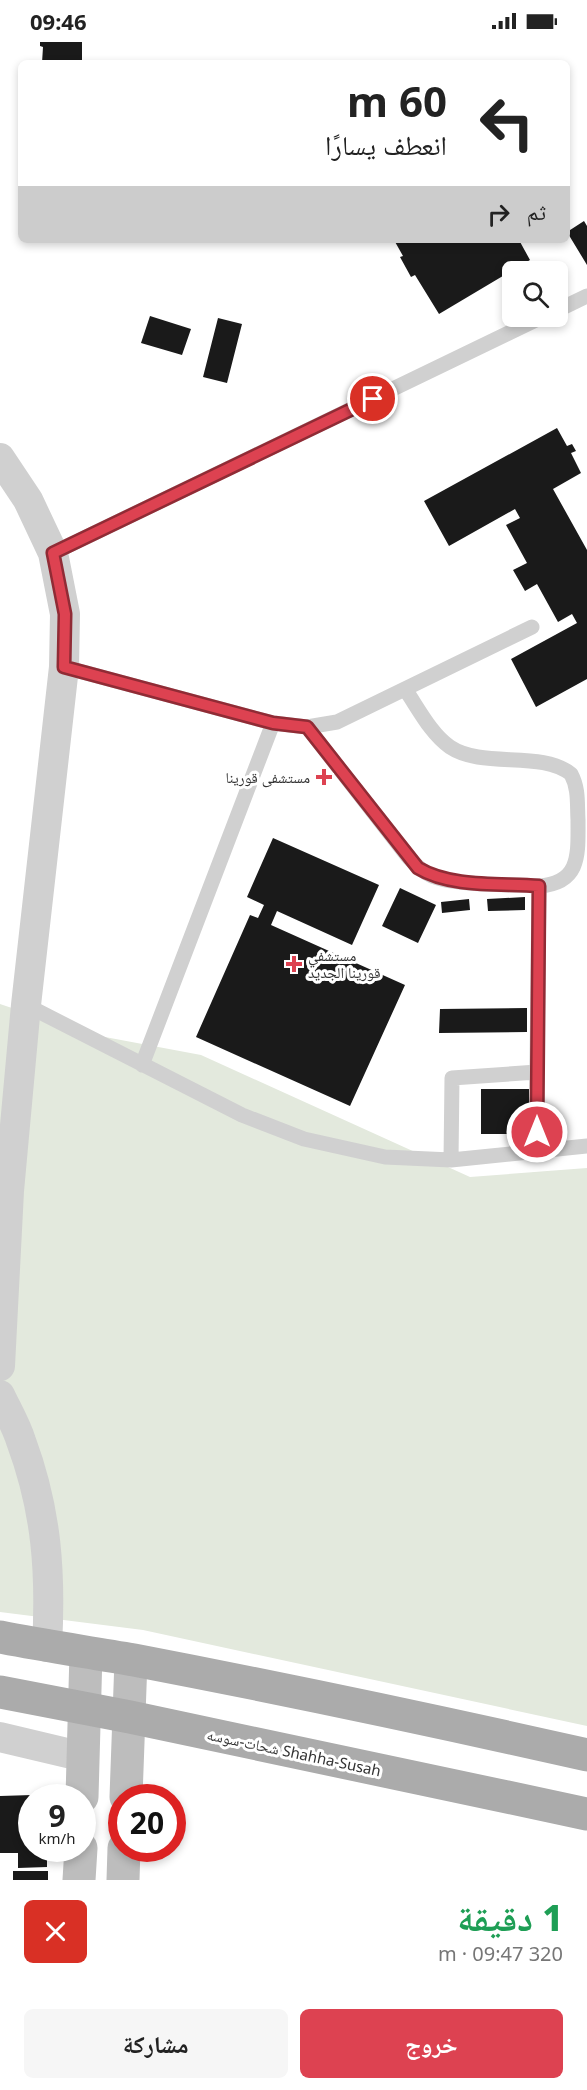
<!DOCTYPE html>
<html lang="ar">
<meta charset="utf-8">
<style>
:root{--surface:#fff;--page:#f6f6f6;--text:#222;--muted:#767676;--accent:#dd4251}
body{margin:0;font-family:"Noto Sans","Noto Naskh Arabic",sans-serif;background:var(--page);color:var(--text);direction:rtl;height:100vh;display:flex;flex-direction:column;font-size:22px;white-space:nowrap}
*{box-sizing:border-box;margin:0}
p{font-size:20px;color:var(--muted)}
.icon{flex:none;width:33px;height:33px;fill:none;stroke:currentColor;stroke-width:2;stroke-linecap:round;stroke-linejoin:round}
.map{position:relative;height:1838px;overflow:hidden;direction:ltr}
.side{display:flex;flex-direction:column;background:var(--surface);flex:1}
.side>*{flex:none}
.banner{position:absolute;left:18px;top:18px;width:552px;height:183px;border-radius:9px;box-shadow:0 3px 9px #0003;direction:rtl;background:#fff;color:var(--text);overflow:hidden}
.fabs{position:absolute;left:502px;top:219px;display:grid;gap:12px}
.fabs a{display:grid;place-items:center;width:66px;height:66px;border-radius:9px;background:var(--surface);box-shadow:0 3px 9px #0003;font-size:30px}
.speed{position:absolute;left:18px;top:1742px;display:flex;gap:12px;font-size:30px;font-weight:700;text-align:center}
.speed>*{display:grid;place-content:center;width:78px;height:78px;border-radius:50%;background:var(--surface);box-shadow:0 3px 9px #0003;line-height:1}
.speed small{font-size:15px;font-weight:400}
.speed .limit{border:9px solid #d22;background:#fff;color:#111}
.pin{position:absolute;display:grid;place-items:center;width:51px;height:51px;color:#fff;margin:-26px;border:3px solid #fff;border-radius:50%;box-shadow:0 2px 6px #0007}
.me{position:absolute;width:66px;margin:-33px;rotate:0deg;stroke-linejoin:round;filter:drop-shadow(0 0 4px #0008)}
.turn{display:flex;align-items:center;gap:21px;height:126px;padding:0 24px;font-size:27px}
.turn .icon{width:78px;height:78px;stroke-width:2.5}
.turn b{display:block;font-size:42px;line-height:51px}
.then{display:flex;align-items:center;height:57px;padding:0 24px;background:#0003;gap:12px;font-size:22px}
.round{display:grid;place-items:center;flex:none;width:63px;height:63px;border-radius:9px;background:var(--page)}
.head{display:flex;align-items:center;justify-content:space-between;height:102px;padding:0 24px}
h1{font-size:36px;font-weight:800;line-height:45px;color:#1e9e55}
.cta{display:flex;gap:12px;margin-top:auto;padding:12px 24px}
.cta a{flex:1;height:69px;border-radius:9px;background:var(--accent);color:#fff;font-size:24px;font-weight:800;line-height:69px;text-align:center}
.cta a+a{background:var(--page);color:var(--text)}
.status{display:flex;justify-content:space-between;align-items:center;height:42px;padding:0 30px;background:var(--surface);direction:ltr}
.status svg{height:16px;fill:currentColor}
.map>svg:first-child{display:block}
.green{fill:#e3e9dd}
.building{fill:#1a1a1a}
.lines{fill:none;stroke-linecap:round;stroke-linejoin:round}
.lane{stroke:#d0d0d0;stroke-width:15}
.street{stroke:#d0d0d0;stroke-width:30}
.secondary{stroke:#bdbdbd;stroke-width:33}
.primary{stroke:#ababab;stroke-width:33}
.route-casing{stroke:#902b35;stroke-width:15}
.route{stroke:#dd4251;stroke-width:10}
.poi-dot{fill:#dd4251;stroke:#fff;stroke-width:2}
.labels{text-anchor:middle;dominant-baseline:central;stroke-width:6;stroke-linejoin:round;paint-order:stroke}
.poi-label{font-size:15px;fill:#333;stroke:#fff;text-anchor:end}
.street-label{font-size:15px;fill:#333;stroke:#fff}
</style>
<div class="status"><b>09:46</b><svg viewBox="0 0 49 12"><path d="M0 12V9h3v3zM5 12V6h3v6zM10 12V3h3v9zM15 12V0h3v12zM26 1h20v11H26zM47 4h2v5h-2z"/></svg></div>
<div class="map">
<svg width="587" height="1838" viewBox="0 0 587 1838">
<rect width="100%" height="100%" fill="#fff"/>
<path class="green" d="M 0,962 L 89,992 L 201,1013 L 470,1135 L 587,1126 L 587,1684 L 143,1588 L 0,1570 Z"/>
<path class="building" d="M 40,0 L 82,0 L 82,21 L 42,21 L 43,5 L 40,4 Z
M 584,179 L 587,184 L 587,223 L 567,190 Z
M 394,198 L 519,198 L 530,218 L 439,272 L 415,233 L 411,235 L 400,215 L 403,214 Z
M 150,274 L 191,287 L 182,313 L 141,301 Z
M 218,276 L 242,282 L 227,341 L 203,335 Z
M 557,386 L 567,404 L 572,402 L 576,409 L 571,411 L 581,431 L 553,447 L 587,508 L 587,637 L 536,665 L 511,617 L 577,581 L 572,572 L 558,580 L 537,542 L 525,549 L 513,528 L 527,521 L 506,483 L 520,476 L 515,467 L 449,504 L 424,459 Z
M 273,796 L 379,843 L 352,903 L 277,869 L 271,883 L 405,943 L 350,1064 L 196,995 L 250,873 L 258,876 L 264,863 L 247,855 Z
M 400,846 L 436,863 L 418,901 L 382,884 Z
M 525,855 L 525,868 L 488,869 L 487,857 Z
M 469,857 L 470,868 L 442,871 L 441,860 Z
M 527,966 L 527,990 L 439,991 L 440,967 Z
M 481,1047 L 529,1047 L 529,1092 L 481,1092 Z
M 32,1753 L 32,1806 L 38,1806 L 38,1811 L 47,1811 L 47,1825 L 18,1826 L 18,1811 L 0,1811 L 0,1754 Z
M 13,1829 L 48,1829 L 48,1838 L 13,1838 Z"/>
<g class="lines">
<path class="lane" d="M 558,268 L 587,254
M 53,511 L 544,274
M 64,625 L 273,681 L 307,685 L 337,680 L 532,585
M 307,685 L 408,815 C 415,822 421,829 430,833 C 452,844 512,842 539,844 C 581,841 578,812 578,778 C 577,762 579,747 571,732 C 541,708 483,727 450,705 C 431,692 418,666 405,647
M 26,963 L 242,1073 L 304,1097 L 385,1115 L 451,1118 L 587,1104
M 142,1023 L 273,681
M 536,1110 L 539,844
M 451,1118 L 452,1036 L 537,1030"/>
<path class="street" d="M 0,416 L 28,458 L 53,511 L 65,572 L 64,625 L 26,963 L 9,1149 L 0,1324
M 0,1353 C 7,1368 16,1383 21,1399 C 47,1469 51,1531 47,1605
M 0,1695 L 84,1715"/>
<path class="secondary" d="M 82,1755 L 86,1611
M 126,1755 L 131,1618
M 79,1838 L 81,1806
M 123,1838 L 124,1806"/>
<path class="primary" d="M 0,1595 C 45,1604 89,1610 134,1618 C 285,1647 437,1679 587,1713
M 0,1650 L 130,1675 L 587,1772"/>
</g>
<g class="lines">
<defs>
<path id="route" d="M 373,357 L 53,511 L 65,572 L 64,625 L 273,681 L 307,685 L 418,826 C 451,846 501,841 539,844 L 537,1090"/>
</defs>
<use href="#route" class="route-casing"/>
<use href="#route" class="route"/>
</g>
<g class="poi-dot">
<path d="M321 726h6v6h6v6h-6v6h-6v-6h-6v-6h6z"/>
<path d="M291 913h6v6h6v6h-6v6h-6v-6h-6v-6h6z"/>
</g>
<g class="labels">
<g class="poi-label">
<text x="310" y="735">مستشفى قورينا</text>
<text x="308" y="913" text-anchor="start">مستشفي<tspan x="308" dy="17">قورينا الجديد</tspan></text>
</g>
<g class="street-label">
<text transform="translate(294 1710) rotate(12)">شحات-سوسه Shahha-Susah</text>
</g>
</g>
</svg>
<div class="fabs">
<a><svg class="icon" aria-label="search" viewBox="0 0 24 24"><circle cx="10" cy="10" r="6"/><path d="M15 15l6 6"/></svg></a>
</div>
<div class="speed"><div>9<small>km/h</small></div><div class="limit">20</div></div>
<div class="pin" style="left:373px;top:357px;background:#d93025"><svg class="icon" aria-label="arrive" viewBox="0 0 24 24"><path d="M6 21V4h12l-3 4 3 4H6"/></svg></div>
<svg class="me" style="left:537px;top:1090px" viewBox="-20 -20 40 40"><circle r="17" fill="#dd4251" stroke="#fff" stroke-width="3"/><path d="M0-11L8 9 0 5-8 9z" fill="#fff"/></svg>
<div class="banner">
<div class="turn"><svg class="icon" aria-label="left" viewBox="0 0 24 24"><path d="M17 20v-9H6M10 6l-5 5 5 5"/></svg><div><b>60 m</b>انعطف يسارًا</div></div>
<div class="then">ثم<svg class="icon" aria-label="right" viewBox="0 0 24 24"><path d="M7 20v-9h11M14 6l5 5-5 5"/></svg></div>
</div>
</div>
<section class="side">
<div class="head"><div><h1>1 دقيقة</h1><p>320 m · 09:47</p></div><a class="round" style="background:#d93025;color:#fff"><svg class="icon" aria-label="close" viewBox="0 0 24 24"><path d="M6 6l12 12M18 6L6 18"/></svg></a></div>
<div class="cta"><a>خروج</a><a>مشاركة</a></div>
</section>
